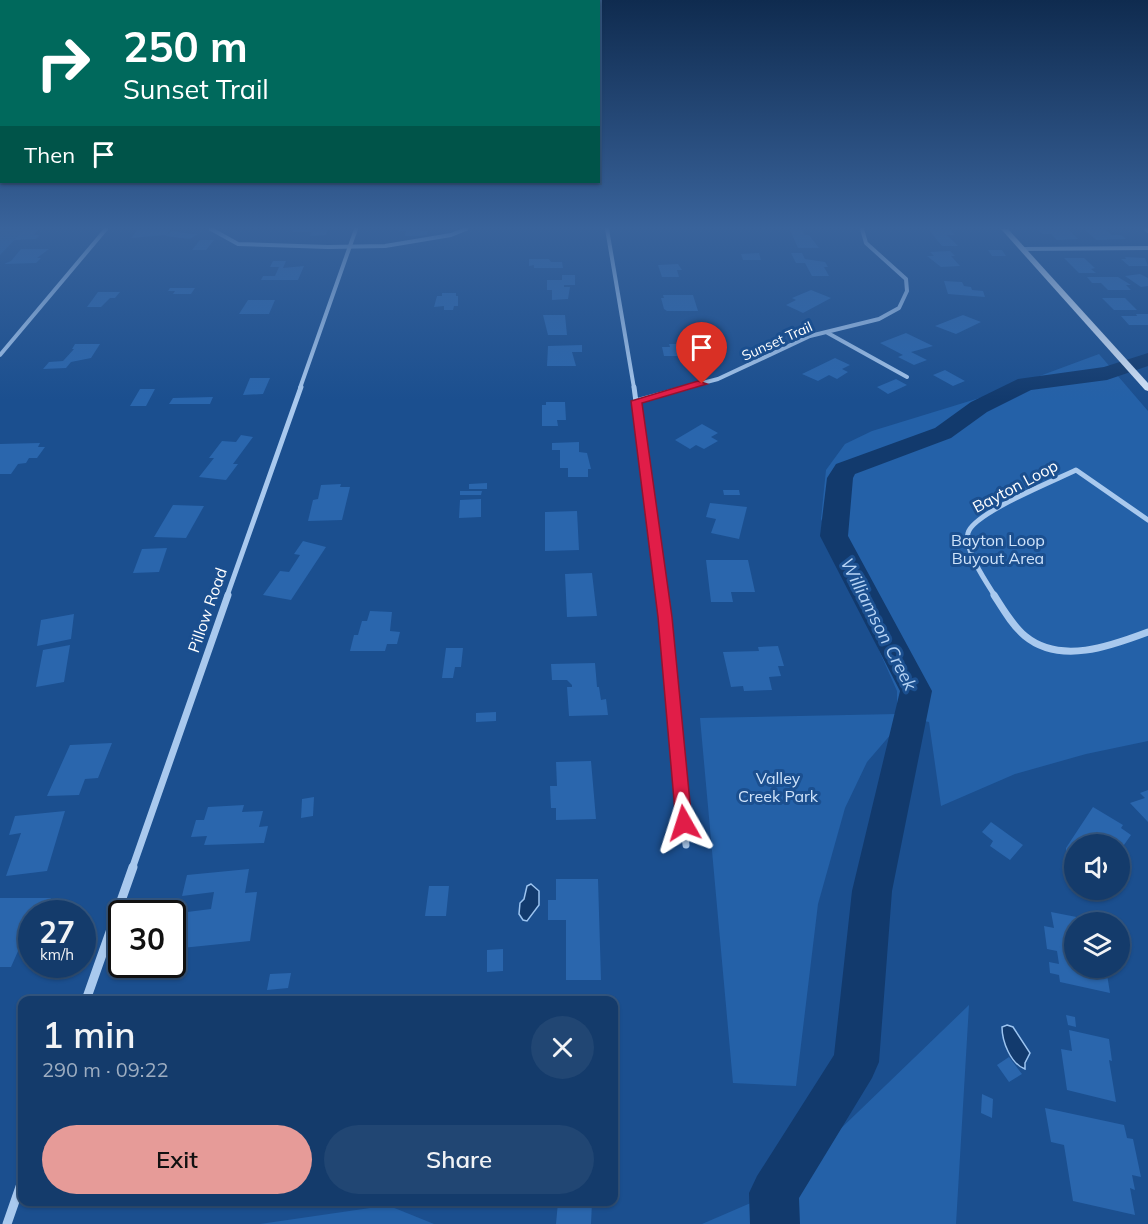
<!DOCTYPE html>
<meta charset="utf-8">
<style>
:root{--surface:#143b6b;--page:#214673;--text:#f1f3f6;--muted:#9dadc1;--line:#33557e;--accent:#e69b98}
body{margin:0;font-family:Mulish,sans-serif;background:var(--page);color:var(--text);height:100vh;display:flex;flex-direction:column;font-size:22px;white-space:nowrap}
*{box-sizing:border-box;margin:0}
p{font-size:20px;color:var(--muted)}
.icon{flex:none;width:33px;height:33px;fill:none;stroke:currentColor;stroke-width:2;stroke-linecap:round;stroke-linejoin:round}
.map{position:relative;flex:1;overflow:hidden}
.side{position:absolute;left:18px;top:996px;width:600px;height:210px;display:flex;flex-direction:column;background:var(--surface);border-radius:12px;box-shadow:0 2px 4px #0004,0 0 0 2px var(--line)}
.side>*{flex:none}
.banner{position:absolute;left:0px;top:0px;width:600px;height:183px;box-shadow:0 2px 4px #0004,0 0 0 2px var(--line);background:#00695c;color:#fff;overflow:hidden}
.controls{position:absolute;left:1064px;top:834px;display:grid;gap:12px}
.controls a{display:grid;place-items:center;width:66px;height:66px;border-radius:50%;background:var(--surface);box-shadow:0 2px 4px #0004,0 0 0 2px var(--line);font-size:30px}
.speed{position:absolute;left:18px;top:900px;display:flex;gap:12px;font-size:30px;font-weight:700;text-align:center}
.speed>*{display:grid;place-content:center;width:78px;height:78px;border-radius:50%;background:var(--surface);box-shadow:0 2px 4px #0004,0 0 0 2px var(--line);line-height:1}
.speed small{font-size:15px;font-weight:400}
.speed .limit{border:3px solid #111;border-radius:9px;background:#fff;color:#111}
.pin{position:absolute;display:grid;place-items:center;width:51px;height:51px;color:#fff;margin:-62px -26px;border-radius:50% 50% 50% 0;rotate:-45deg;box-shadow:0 0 6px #0007}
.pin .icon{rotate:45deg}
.me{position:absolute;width:66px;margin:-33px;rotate:354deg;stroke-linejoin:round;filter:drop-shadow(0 0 4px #0008)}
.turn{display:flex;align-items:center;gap:21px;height:126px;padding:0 24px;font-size:27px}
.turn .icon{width:78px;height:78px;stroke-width:2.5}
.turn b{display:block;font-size:42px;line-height:51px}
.then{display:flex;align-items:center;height:57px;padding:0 24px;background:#0003;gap:12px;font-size:22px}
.round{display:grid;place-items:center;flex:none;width:63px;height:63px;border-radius:32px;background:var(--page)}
.overview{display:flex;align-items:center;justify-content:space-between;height:102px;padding:0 24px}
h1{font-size:36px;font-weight:600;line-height:45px}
.button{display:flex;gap:12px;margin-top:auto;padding:12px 24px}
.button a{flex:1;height:69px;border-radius:36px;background:var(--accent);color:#111;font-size:24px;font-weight:600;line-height:69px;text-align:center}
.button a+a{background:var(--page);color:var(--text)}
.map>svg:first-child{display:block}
.green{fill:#2461a8}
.water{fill:#123a6d;stroke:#9cc4f0;stroke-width:1.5}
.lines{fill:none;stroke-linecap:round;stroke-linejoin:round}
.stream{stroke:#9cc4f0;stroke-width:4}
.river{fill:#123a6d;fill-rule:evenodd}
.building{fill:#2a66ad}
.minor-far3{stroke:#a9c9ee;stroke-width:4}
.minor-far2{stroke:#a9c9ee;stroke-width:5}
.minor-far1{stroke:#a9c9ee;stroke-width:7}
.minor{stroke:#a9c9ee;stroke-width:9}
.secondary{fill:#d6e6fa;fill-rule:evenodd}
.route{fill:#e11d48;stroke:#92132f;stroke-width:1.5}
.labels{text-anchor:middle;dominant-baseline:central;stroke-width:6;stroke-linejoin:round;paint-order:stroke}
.far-street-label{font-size:14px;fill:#fff;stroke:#1b4f8f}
.street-label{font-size:16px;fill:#fff;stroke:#1b4f8f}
.park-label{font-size:16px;fill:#cfe3fa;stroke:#1b4f8f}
.water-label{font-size:18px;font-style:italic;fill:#b5d3f5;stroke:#1b4f8f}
</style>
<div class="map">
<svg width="1148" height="1224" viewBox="0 0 1148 1224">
<rect width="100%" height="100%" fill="#1b4f8f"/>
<path class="green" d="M 0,229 L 25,229 L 0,255 Z
M 1099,354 L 1148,411 L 1148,741 L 1086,754 L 1015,774 L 941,806 L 929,722 L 897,715 L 892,733 L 867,762 L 845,808 L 818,904 L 796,1086 L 733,1083 L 700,718 L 897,714 L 897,691 L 821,519 L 826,470 L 845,444 L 872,431 L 986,396 Z
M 969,1005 L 956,1224 L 702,1224 L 774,1193 Z
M 387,1205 L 434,1224 L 260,1224 L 370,1208 Z"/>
<path class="water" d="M 531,884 L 539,891 L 539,905 L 527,921 L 523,920 L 519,914 L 520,903 L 524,899 L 527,886 Z
M 1007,1025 L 1013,1027 L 1030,1053 L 1025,1063 L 1025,1069 C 1011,1064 1002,1042 1002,1027 Z"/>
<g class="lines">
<path class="stream" d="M 211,229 L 238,244 L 328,247 L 385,246 L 451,235 L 466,229"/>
<path class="river" d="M 1148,353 L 1148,366 L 1107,380 L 1031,390 L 987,412 L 951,438 L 855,474 L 853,478 L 848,536 L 932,691 L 892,891 L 879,1062 L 872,1078 L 799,1198 L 800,1224 L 750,1224 L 749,1193 L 757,1176 L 834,1055 L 852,891 L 900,691 L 820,536 L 827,478 L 836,464 L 935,428 L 971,402 L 1018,379 L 1104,367 Z"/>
</g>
<path class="building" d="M 24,229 L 39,229 L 34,235 L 40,235 L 36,239 L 14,240 Z
M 138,229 L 171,229 L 166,235 L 131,238 Z
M 293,229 L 328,229 L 326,235 L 310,236 L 311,232 L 292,232 Z
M 399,229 L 421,229 L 420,231 L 428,231 L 427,235 L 417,236 L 405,236 L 406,231 L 399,231 Z
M 928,229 L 950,230 L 955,235 L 947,235 L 958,246 L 942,246 Z
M 1068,229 L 1078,239 L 1057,240 L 1051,234 L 1042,234 L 1038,230 Z
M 790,230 L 802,230 L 805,235 L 809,235 L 819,248 L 798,248 Z
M 1085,230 L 1106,230 L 1112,235 L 1121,235 L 1126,239 L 1096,240 Z
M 172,231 L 192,234 L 198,234 L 190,239 L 165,236 Z
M 200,240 L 214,240 L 206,250 L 192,250 Z
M 21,249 L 49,249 L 37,258 L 41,258 L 36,263 L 4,264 L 11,261 Z
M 988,250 L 1002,250 L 1006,256 L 992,256 Z
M 950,251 L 955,256 L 951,256 L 960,266 L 941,267 L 927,256 L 934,256 L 930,252 Z
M 759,253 L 761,260 L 743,260 L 741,254 Z
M 791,253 L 802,253 L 805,259 L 825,262 L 828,267 L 824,267 L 829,276 L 812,276 L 805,263 L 796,263 Z
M 1125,257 L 1145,258 L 1148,266 L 1129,266 L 1121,259 L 1126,259 Z
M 1064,258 L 1084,258 L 1095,268 L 1091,269 L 1096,273 L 1079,273 Z
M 529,259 L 549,259 L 551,262 L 562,262 L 563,268 L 534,268 L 534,265 L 529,266 Z
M 273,261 L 286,261 L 283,268 L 304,266 L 298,280 L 261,280 L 263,276 L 275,276 L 279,267 L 270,267 Z
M 678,264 L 682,270 L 677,270 L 679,277 L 662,277 L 658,265 Z
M 1140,274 L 1148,278 L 1148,286 L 1141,287 L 1125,276 Z
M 562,275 L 575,275 L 575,285 L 564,285 L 564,287 L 570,287 L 568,299 L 552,300 L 552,290 L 547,290 L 547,280 L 562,280 Z
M 1087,277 L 1118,277 L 1131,285 L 1126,285 L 1131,290 L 1108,290 L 1101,283 L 1092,283 Z
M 944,281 L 962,282 L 964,286 L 971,287 L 972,290 L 983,291 L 985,297 L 948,294 Z
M 170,288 L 195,288 L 191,294 L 173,294 L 175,291 L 168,291 Z
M 811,290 L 831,298 L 803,313 L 786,305 L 796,300 L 792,298 Z
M 98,292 L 120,292 L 115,298 L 110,298 L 101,307 L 87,307 Z
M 442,293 L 456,293 L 456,296 L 458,296 L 458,306 L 454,306 L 453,310 L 444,310 L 444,306 L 434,307 L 437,296 L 442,296 Z
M 663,295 L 693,295 L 698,311 L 667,311 L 664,309 L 661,298 L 664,298 Z
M 1102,298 L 1125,298 L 1137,310 L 1114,310 Z
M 248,300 L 275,300 L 269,314 L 239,314 Z
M 1136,314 L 1148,314 L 1148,325 L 1129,325 L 1121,316 L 1137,316 Z
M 543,315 L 565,315 L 567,335 L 548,335 Z
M 963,315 L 981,322 L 956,334 L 935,326 Z
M 906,333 L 933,346 L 911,352 L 927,360 L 914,365 L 898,357 L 903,355 L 880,343 Z
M 75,344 L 100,344 L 91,358 L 71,362 L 66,368 L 43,369 L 49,362 L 63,361 L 74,349 L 72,349 Z
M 669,344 L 691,344 L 693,351 L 701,351 L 703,359 L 685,359 L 684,356 L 664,356 L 662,347 L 670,347 Z
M 582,345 L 582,352 L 572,352 L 576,366 L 547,366 L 548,346 Z
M 835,358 L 850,365 L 842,369 L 848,372 L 837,379 L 829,375 L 818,381 L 802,374 Z
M 945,370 L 965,381 L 953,386 L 933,375 Z
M 250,378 L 270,378 L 263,394 L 243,395 Z
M 896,379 L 907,385 L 888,394 L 877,387 Z
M 140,389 L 155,389 L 146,406 L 130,406 Z
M 213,397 L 210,404 L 169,404 L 173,398 Z
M 546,402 L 565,402 L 566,420 L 557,420 L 558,426 L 542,426 L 542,405 L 546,405 Z
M 702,424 L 718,433 L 711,437 L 718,441 L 704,449 L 696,445 L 690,449 L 675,440 Z
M 241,435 L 253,437 L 233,464 L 238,464 L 226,480 L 199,477 L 214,458 L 209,458 L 222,441 L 236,442 Z
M 579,442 L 579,452 L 587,453 L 591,469 L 588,469 L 588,477 L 568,477 L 568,468 L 560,468 L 560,450 L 552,450 L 552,443 Z
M 40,443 L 38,447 L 45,447 L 37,458 L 29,458 L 26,463 L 18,464 L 11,474 L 0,474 L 0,444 Z
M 487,483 L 487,489 L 469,489 L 469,484 Z
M 341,484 L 340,487 L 350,487 L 342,520 L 308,521 L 313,500 L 318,499 L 321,485 Z
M 723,490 L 739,490 L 740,495 L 724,495 Z
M 460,491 L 482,491 L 481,495 L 460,495 Z
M 481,499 L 481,517 L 459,518 L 460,500 Z
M 710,503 L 747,507 L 739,539 L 711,533 L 716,519 L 706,517 Z
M 173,505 L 204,506 L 186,538 L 154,537 Z
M 577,511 L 579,550 L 545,551 L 545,512 Z
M 303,541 L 326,547 L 291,600 L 263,595 L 280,571 L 289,572 L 300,555 L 294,554 Z
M 167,548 L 159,572 L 133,573 L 142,549 Z
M 706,560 L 748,560 L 755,592 L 731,592 L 733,602 L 711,602 Z
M 592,573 L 597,616 L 567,617 L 565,574 Z
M 370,611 L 392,612 L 390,631 L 400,632 L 397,644 L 387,644 L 385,651 L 350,651 L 354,635 L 358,635 L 362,621 L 367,621 Z
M 74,614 L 71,639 L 37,646 L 41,620 Z
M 70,645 L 64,682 L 36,687 L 43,650 Z
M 778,646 L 784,666 L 778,666 L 781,676 L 769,677 L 772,690 L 744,691 L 743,686 L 731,687 L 723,652 L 759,651 L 758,647 Z
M 446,648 L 463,648 L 461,667 L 455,667 L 453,678 L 442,678 Z
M 595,663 L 597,687 L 599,687 L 601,700 L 606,699 L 608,715 L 569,716 L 567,687 L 572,687 L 572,685 L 567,680 L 552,680 L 551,664 Z
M 496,712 L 496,721 L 476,722 L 476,713 Z
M 112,743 L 98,778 L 85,779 L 79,795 L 47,796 L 70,745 Z
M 591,761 L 596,819 L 556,820 L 556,808 L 551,808 L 550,786 L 557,786 L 556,762 Z
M 1148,790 L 1148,822 L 1130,803 L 1145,798 L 1140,793 Z
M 314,797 L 313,816 L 301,818 L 302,799 Z
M 244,805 L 242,812 L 263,811 L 259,827 L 268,826 L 264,843 L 204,845 L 207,836 L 191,837 L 196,820 L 204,820 L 208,807 Z
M 1093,807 L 1123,825 L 1121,828 L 1131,835 L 1119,852 L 1119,844 L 1074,844 L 1071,855 L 1066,852 L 1066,848 Z
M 65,811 L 47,871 L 6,876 L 21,833 L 9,835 L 15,816 Z
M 991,822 L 1023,845 L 1010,860 L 990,846 L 993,841 L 982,832 Z
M 249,869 L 245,893 L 257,892 L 250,941 L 172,949 L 179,913 L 211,909 L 214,892 L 182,896 L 187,875 Z
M 556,879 L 598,879 L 601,980 L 566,980 L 566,920 L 548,920 L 548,900 L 556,900 Z
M 429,886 L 449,886 L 446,916 L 425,916 Z
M 0,898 L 51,898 L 44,914 L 32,914 L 32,942 L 22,942 L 11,967 L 0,967 Z
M 1051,912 L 1097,921 L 1074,922 L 1074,968 L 1106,968 L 1110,993 L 1060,982 L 1059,975 L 1050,973 L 1049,962 L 1059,964 L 1057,951 L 1047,949 L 1044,926 L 1054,928 Z
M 503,949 L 503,971 L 487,972 L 487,950 Z
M 291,973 L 288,988 L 267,990 L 270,974 Z
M 1066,1015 L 1075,1017 L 1076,1027 L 1068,1025 Z
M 1069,1030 L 1109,1039 L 1112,1061 L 1109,1060 L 1116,1102 L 1067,1090 L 1061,1049 L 1072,1051 Z
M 1009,1057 L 1022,1074 L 1009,1082 L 997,1065 Z
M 982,1094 L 993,1099 L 992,1118 L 981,1113 Z
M 1045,1108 L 1124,1125 L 1127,1138 L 1133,1139 L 1141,1177 L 1132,1175 L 1135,1190 L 1130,1188 L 1135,1215 L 1073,1201 L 1064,1145 L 1051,1142 Z
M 558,1202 L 592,1202 L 591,1224 L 556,1224 Z"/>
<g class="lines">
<path class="minor-far3" d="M 607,229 L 634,388
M 1146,229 L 1148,231
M 1023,249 L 1148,248
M 826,332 L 907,377
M 0,355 L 106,229
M 300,388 L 356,229
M 683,388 L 718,379 L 810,336 L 879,319 L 899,308 L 907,291 L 906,279 L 866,243 L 862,229"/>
<path class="minor-far2" d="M 634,387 L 662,596
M 636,401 L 688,387
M 227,596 L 301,387
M 995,596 C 986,582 964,550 968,533 C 973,513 1056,480 1076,470 L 1148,520"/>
<path class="minor-far1" d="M 662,595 L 686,845
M 994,595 C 1003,609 1012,625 1025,636 C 1060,665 1111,646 1148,632
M 132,869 L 228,595"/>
<path class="minor" d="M 86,1000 L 133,867
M 7,1224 L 22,1181"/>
<path class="secondary" d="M 1001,229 L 1008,229 L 1148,383 L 1148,391 L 1145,390 Z"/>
</g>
<linearGradient id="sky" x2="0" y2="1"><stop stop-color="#0f2b4f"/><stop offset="0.57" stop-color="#39639b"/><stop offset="1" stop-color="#39639b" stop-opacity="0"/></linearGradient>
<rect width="1148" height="400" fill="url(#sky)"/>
<path class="route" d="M 698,381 L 707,384 L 642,403 L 672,617 L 692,823 L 690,828 L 684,830 L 678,828 L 676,823 L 658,617 L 631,401 Z"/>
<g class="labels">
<g class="far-street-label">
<text transform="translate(777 341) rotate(-24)">Sunset Trail</text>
</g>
<g class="street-label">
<text transform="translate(1015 486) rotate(-28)">Bayton Loop</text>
<text transform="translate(207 610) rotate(-71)">Pillow Road</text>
</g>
<g class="park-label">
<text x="998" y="540">Bayton Loop<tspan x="998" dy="18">Buyout Area</tspan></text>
<text x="778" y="778">Valley<tspan x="778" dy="18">Creek Park</tspan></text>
</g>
<g class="water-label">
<text transform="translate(879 624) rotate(63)">Williamson Creek</text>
</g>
</g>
</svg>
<div class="controls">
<a><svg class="icon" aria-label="sound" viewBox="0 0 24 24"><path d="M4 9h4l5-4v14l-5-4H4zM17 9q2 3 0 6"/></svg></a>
<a><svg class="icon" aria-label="layers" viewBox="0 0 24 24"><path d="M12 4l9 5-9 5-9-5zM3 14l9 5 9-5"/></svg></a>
</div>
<div class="speed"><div>27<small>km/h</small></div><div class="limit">30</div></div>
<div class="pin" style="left:702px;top:384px;background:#d93025"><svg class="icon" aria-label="arrive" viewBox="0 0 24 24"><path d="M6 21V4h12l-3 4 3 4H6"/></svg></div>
<svg class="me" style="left:684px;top:823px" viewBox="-20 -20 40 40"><path d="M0-17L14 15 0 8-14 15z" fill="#e11d48" stroke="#fff" stroke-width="4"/></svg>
<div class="banner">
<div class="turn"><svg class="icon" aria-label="right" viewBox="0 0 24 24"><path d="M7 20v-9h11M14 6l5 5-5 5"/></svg><div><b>250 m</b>Sunset Trail</div></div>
<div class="then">Then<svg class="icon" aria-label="arrive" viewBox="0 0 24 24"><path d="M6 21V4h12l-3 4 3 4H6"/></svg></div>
</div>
<section class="side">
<div class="overview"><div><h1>1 min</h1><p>290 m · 09:22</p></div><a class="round"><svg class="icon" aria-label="close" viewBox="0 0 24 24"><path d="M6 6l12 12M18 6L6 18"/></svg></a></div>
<div class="button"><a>Exit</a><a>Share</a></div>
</section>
</div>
